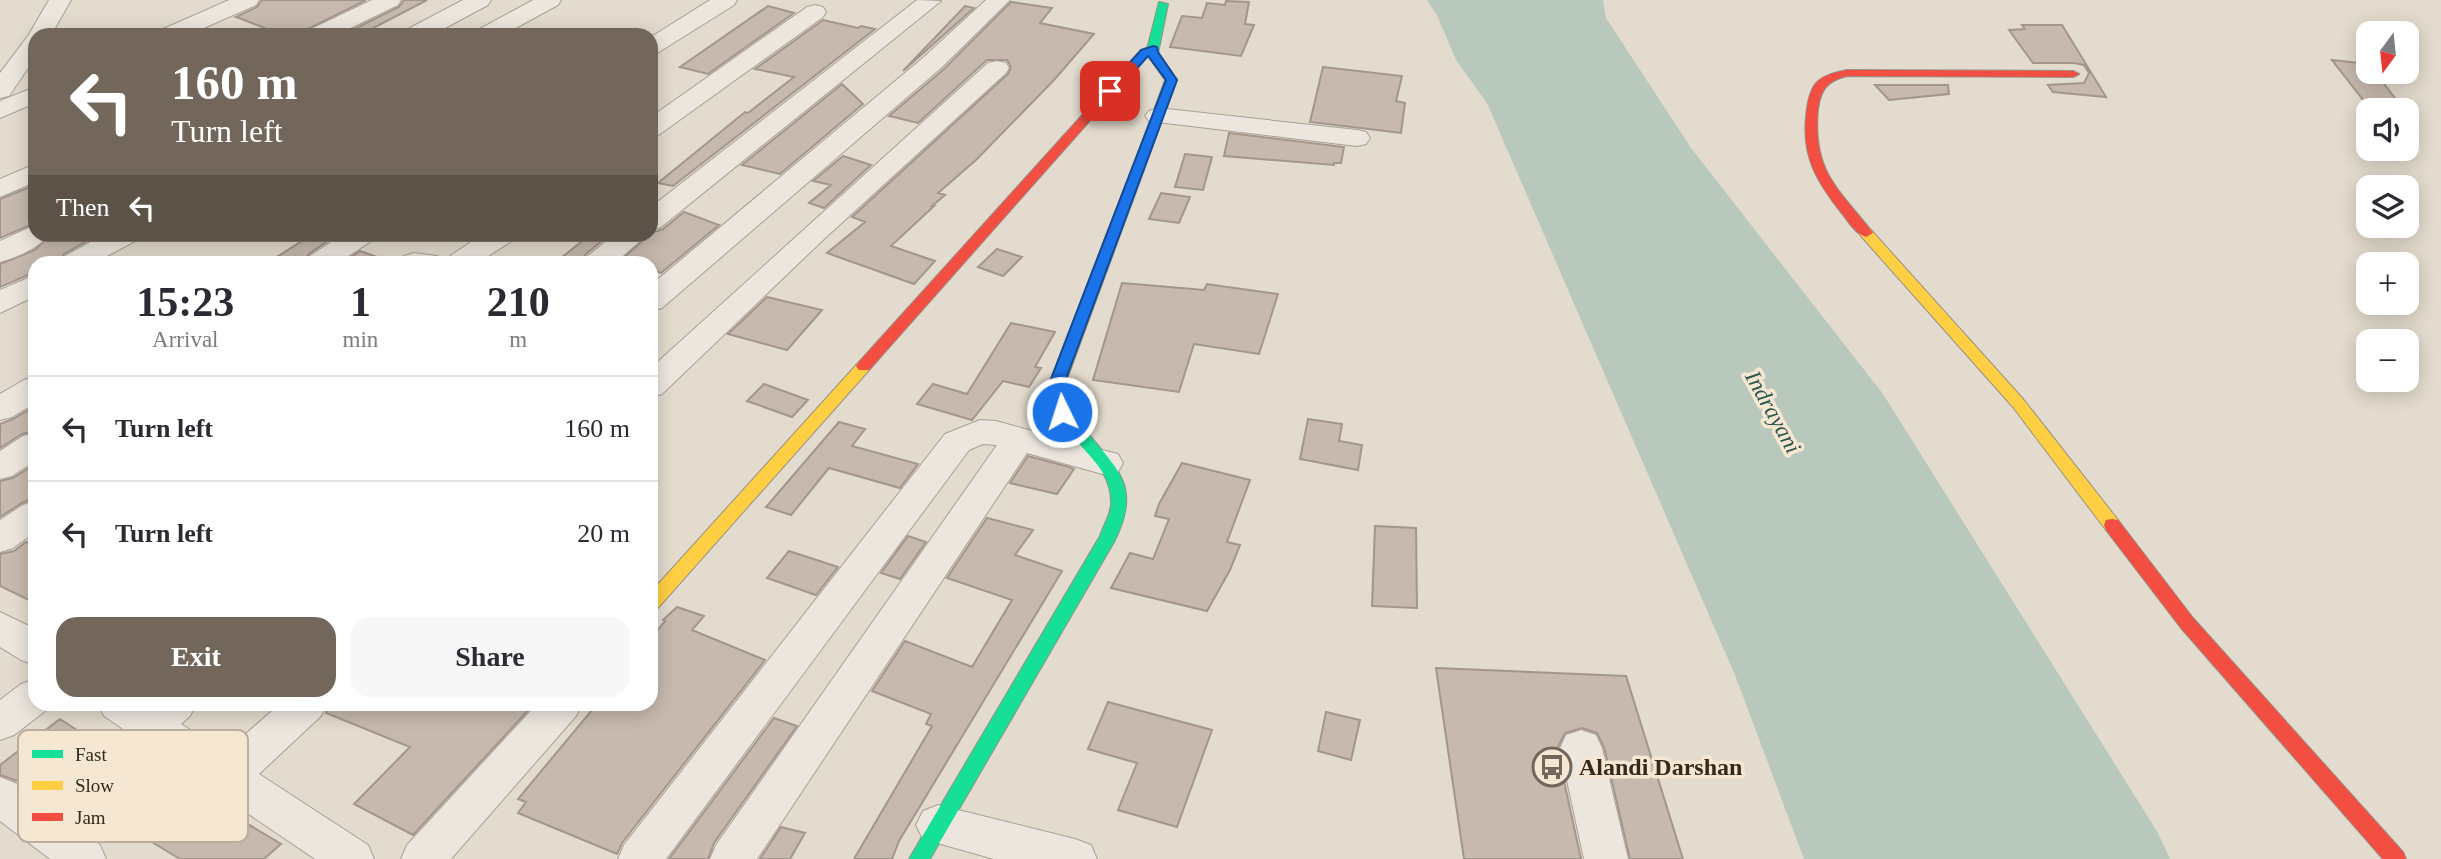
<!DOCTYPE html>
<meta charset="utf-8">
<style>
:root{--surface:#fff;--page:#f7f7f7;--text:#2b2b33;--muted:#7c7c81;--line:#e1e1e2;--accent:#73675b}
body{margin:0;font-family:Georgia,serif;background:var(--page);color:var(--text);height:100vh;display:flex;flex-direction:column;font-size:26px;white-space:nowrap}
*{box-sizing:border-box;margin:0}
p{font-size:23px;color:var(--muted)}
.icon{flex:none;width:38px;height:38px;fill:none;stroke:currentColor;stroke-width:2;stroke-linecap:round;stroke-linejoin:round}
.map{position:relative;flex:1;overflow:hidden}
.sheet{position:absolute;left:28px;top:256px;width:630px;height:455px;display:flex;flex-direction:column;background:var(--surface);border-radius:21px;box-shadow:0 4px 18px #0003}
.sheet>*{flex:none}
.top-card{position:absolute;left:28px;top:28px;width:630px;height:214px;border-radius:21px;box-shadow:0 4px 18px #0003;background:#73675b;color:#fff;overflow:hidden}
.needle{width:46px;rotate:195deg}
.tools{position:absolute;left:2356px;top:21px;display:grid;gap:14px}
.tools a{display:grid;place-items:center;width:63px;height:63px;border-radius:14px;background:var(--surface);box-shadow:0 4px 18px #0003;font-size:35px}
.pin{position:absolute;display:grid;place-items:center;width:60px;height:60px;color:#fff;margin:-30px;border-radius:14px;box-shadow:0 4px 10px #0006}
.me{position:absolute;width:77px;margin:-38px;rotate:356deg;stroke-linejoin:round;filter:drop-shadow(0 0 5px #0008)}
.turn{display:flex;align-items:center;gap:24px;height:147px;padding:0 28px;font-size:32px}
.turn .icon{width:91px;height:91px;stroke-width:2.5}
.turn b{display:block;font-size:49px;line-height:60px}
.then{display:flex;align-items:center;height:66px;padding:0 28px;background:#0003;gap:14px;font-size:26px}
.eta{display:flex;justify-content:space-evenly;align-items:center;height:119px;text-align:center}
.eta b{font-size:42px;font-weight:700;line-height:49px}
.cta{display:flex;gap:14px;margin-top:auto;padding:14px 28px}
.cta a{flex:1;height:80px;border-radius:21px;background:var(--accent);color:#fff;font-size:28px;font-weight:700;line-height:80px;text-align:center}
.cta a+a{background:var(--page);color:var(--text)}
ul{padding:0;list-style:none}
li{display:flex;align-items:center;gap:21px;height:105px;padding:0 28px;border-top:2px solid var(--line)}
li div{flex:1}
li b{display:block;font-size:26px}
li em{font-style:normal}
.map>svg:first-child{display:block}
.water{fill:#b8c8bc}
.building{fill:#c7b9ae;stroke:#a3968c;stroke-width:2}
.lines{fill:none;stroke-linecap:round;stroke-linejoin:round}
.street-casing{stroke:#a8a096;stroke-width:2}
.fast-casing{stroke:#989086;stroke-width:2}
.slow-casing{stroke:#989086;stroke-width:2}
.jam-casing{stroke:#989086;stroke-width:2}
.street{fill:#ece6de;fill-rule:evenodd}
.fast{fill:#16e098;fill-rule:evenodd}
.slow{fill:#ffcf43;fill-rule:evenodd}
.jam{fill:#f24e42;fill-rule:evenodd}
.route{fill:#1a73e8;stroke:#114b97;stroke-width:2}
.labels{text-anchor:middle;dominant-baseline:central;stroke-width:7;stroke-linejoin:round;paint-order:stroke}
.water-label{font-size:23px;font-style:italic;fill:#2d5750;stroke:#f5e7d2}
.near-poi-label{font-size:24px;font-weight:bold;fill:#37281e;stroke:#f5e7d2;text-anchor:start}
.key{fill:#f5e7d2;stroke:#bcae9c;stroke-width:2}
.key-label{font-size:19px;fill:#37281e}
</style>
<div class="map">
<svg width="2441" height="859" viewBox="0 0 2441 859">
<rect width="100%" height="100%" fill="#e3dbcd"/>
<path class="water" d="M 1427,0 L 1603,0 L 1606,18 L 1691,148 L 1883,394 L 2158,833 L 2170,859 L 1804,859 L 1735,675 L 1487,103 L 1456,60 L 1437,15 Z"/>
<path class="building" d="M 262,0 L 366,0 L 296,35 L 283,35 L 236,17 L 257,7 Z
M 404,0 L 427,0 L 360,35 L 344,34 L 399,7 Z
M 1226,1 L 1249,2 L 1245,24 L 1254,25 L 1241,56 L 1170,47 L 1182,16 L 1202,18 L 1207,3 L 1225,5 Z
M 1011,2 L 1052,8 L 1040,23 L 1094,34 L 1054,80 L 976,160 L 938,193 L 945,195 L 932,206 L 934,206 L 891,246 L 935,261 L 914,284 L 827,253 L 865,222 L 852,217 L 1008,74 L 1011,67 L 1007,60 L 987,60 L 918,123 L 889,116 L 944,69 Z
M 768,6 L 794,13 L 708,74 L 680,67 Z
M 965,6 L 974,8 L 903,71 Z
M 823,20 L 858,28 L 861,26 L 875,29 L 673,186 L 658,183 L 745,112 L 748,113 L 794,77 L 755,69 Z
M 2022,25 L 2062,25 L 2106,97 L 2053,92 L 2048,85 L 2084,83 L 2089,73 L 2084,65 L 2074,63 L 2033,63 L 2009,30 L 2025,29 Z
M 2332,60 L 2368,64 L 2368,72 L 2375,72 L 2404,110 L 2371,110 Z
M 1323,67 L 1402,76 L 1396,101 L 1405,103 L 1401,133 L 1310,122 Z
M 842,84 L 863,104 L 780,174 L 742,165 Z
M 1875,85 L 1948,85 L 1949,94 L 1889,100 Z
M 1229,133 L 1344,147 L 1341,163 L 1334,163 L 1334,165 L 1224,156 Z
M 1185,154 L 1212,157 L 1203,190 L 1175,187 Z
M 843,156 L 871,165 L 824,208 L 809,203 L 831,185 L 813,181 Z
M 35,185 L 35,223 L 0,238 L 0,199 Z
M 1161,193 L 1190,197 L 1179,223 L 1149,219 Z
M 684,212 L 719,225 L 661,273 L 651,270 L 651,262 L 619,262 L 651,233 L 663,229 Z
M 51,234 L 99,234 L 64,254 L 58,262 L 35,262 L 35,272 L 0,287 L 0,264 L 35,250 Z
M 313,234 L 338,234 L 309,254 L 303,262 L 269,262 Z
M 591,234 L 608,236 L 586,254 L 581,262 L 556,262 Z
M 997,249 L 1022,257 L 1003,276 L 978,267 Z
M 360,251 L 383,259 L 382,262 L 343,262 Z
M 1122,283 L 1204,290 L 1207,284 L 1278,294 L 1259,354 L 1194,344 L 1179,392 L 1093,380 Z
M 767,297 L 822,310 L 787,350 L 728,334 Z
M 1011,323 L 1055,332 L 1035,367 L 1041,368 L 1029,387 L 1003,381 L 972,420 L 917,404 L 933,384 L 967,394 Z
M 764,384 L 808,400 L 792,417 L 747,401 Z
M 35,406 L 35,431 L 22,434 L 0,448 L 0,424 L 13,419 Z
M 1308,419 L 1342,424 L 1339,441 L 1362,445 L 1358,470 L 1300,459 Z
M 839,422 L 865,429 L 852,446 L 918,464 L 900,488 L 829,468 L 791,515 L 766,507 Z
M 1028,456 L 1069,467 L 1074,469 L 1057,494 L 1010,483 Z
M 1182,463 L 1250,480 L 1227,542 L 1240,545 L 1230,570 L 1207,611 L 1111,588 L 1130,553 L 1153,559 L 1169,519 L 1155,516 L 1159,504 Z
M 35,464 L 35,498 L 22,503 L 0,517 L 0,481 L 13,478 Z
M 987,518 L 1033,530 L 1015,555 L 1062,571 L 899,841 L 892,859 L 854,859 L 932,726 L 926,724 L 931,714 L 872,691 L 905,641 L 972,667 L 1012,600 L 947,578 Z
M 1375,526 L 1416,528 L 1417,608 L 1372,606 Z
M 908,536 L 926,542 L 900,579 L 881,573 Z
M 26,542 L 35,546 L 35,603 L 0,586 L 0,554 L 14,551 Z
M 789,551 L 838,567 L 816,595 L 767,578 Z
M 677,607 L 704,616 L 692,630 L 765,660 L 622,843 L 617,854 L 518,813 L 526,802 L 518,799 L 597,704 L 651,704 L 651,638 L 665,621 L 663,620 Z
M 1436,668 L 1626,676 L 1683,859 L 1630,859 L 1604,747 L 1597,733 L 1582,728 L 1565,733 L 1557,749 L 1581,859 L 1464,859 Z
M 1108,702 L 1212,730 L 1177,827 L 1118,810 L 1137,763 L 1088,749 Z
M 330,704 L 534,704 L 413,835 L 354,804 L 410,747 L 326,713 Z
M 1326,712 L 1360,720 L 1351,760 L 1318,751 Z
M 774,718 L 797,726 L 714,843 L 708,859 L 669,859 Z
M 60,719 L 115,755 L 133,741 L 183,781 L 176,787 L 241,820 L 281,844 L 264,859 L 180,859 L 127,827 L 120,833 L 53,784 L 37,796 L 17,781 L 0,775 L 0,765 Z
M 781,827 L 805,833 L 790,859 L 760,859 Z"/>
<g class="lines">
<defs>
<path id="street" d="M 49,0 L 71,0 L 51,35 L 35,35 L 35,58 L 9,96 L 0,98 L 0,73 L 28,36 Z
M 229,0 L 259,0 L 256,5 L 188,35 L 157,35 L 161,30 Z
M 372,0 L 401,0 L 398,5 L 336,35 L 305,35 L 309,30 Z
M 463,0 L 491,0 L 488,5 L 432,35 L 402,35 L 406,30 Z
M 533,0 L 561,0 L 558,5 L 503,35 L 474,35 L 478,30 Z
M 710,0 L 737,0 L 734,5 L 659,52 L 651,54 L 651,37 Z
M 917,0 L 941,1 L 661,227 L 651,229 L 651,207 Z
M 986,0 L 1010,0 L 942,67 L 662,308 L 651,311 L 651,285 L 924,57 Z
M 815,5 L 823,7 L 826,12 L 823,17 L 660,134 L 651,137 L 651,117 L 807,7 Z
M 997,61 L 1006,63 L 1009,68 L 1006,73 L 824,239 L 662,394 L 651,397 L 651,368 L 988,63 Z
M 35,87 L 35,103 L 0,118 L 0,101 Z
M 1158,108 L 1357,130 L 1366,132 L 1370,138 L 1366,144 L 1357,146 L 1149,121 L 1145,116 L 1149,111 Z
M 35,164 L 35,182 L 0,197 L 0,179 Z
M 35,225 L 35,234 L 49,234 C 40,248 15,258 0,262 L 0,241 Z
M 105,234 L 141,234 L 137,240 L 96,262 L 60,262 L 65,256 Z
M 343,234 L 377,234 L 373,240 L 339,262 L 306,262 L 310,256 Z
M 483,234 L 517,234 L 513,240 L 479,262 L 446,262 L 450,256 Z
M 615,234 L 648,234 L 616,262 L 584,262 L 588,256 Z
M 414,253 L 437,256 L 442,262 L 399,262 L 404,256 Z
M 35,275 L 35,296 L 0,313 L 0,290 Z
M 35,377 L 35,403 L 12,417 L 0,420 L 0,394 L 24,380 Z
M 980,420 L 996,421 L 1106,451 L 1118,454 L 1123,463 L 1118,472 L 1106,475 L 1027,453 L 757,859 L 710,859 L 716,845 L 997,445 L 983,444 L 969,450 L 666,859 L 618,859 L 624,845 L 945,434 Z
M 35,433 L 35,461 L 12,476 L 0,479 L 0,451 L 23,436 Z
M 35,501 L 35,532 L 13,548 L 0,552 L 0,520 L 23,505 Z
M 0,612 L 35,629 L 35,665 L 21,660 L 0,647 Z
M 35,679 L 35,704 L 51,704 L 49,708 L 14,735 L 0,740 L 0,700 L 21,684 Z
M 98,704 L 196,704 L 190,716 L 181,724 L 225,752 L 280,704 L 327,704 L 321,716 L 259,774 L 368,845 L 374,859 L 315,859 L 104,716 Z
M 537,704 L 582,704 L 576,716 L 451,859 L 401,859 L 407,845 Z
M 1581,730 L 1596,735 L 1602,748 L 1628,859 L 1584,859 L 1560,748 L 1566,735 Z
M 0,777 L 15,783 L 100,845 L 106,859 L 50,859 L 0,821 Z
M 938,805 L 1075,839 L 1091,845 L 1097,859 L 994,859 L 923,839 L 916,825 L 923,811 Z"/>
<path id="fast" d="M 1159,2 L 1168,4 L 1158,53 L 1177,80 L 1156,137 L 1150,141 L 1144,137 L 1165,80 L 1146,53 Z
M 1059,391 L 1064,392 C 1070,402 1072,413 1079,422 C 1112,466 1145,482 1114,542 L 930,859 L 909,859 L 1100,536 C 1103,526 1110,516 1111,505 C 1113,472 1086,454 1068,431 C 1060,420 1055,409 1051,396 Z"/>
<path id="slow" d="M 1150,133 L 1156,137 L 1067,379 L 1067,396 L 1059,401 L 1054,400 L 1051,379 L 1144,137 Z
M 1866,229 L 1871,230 L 2023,399 L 2118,520 L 2120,525 L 2118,530 L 2106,530 L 2013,407 L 1861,236 L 1859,233 Z
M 864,361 L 872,366 L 869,370 L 657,609 L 651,611 L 651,592 L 859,362 Z"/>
<path id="jam" d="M 1153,46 L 1157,47 L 1157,51 L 1149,54 L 869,370 L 859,370 L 856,366 L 859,362 L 1141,50 Z
M 1847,70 L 2073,71 L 2079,74 L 2073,77 L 1847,76 C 1827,81 1821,89 1818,109 C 1812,172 1838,188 1873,233 L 1866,237 C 1855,234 1847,219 1840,211 C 1816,180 1802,156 1806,117 C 1809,85 1815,76 1847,70 Z
M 2112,519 L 2118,520 L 2193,618 L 2403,852 L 2406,859 L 2383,859 L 2181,628 L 2106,530 L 2104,525 L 2106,520 Z"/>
</defs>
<use href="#street" class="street-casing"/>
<use href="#fast" class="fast-casing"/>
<use href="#slow" class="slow-casing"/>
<use href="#jam" class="jam-casing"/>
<use href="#street" class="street"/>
<use href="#fast" class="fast"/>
<use href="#slow" class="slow"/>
<use href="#jam" class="jam"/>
</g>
<path class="route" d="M 1153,46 L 1157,47 L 1158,52 L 1177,80 L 1066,379 L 1064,394 L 1069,412 L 1062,418 C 1047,413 1049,392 1051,379 L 1166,80 L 1148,56 L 1114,94 L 1104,91 L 1141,50 Z"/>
<defs>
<symbol id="bus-ring" viewBox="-11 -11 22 22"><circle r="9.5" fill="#f5e7d2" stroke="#73675b" stroke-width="1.5"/><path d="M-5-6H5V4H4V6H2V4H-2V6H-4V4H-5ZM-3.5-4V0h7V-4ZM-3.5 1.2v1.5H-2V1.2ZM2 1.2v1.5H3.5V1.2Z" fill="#73675b"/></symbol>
</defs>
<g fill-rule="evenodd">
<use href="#bus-ring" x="1530" y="745" width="44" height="44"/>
</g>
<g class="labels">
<g class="water-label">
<text transform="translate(1773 412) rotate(61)">Indrayani</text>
</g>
<g class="near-poi-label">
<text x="1579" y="767">Alandi Darshan</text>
</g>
</g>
<rect x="18" y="730" width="230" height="112" rx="10" class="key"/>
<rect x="32" y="750" width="31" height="8" fill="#16e098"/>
<rect x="32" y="781" width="31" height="9" fill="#ffcf43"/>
<rect x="32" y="813" width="31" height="8" fill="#f24e42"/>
<g class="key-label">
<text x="75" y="761">Fast</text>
<text x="75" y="792">Slow</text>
<text x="75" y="824">Jam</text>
</g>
</svg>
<div class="tools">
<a><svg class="needle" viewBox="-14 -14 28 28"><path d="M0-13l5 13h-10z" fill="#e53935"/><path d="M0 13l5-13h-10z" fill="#7c7c81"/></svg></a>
<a><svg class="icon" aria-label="sound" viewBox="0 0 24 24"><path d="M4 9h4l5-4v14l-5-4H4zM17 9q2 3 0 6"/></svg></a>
<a><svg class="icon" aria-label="layers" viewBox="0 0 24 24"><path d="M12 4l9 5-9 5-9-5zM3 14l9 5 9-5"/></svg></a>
<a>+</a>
<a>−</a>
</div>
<div class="pin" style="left:1110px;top:91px;background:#d93025"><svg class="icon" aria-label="arrive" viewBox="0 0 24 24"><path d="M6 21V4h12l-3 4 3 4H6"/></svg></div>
<svg class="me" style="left:1062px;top:412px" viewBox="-20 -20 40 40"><circle r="17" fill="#1a73e8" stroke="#fff" stroke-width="3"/><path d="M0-11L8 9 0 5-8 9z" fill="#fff"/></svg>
<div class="top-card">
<div class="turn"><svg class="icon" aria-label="left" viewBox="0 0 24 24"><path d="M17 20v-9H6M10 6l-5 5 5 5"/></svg><div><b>160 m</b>Turn left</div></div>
<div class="then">Then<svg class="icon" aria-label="left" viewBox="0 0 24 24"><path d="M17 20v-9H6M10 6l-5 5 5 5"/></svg></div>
</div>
<section class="sheet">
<div class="eta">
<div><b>15:23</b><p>Arrival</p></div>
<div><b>1</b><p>min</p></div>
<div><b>210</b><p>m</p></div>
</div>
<ul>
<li><svg class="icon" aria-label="left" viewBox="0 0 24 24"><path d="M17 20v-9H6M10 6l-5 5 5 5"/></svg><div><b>Turn left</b></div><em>160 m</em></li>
<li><svg class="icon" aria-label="left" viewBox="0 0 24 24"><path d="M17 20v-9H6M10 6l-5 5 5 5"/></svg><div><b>Turn left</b></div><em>20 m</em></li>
</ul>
<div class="cta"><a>Exit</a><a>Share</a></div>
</section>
</div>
